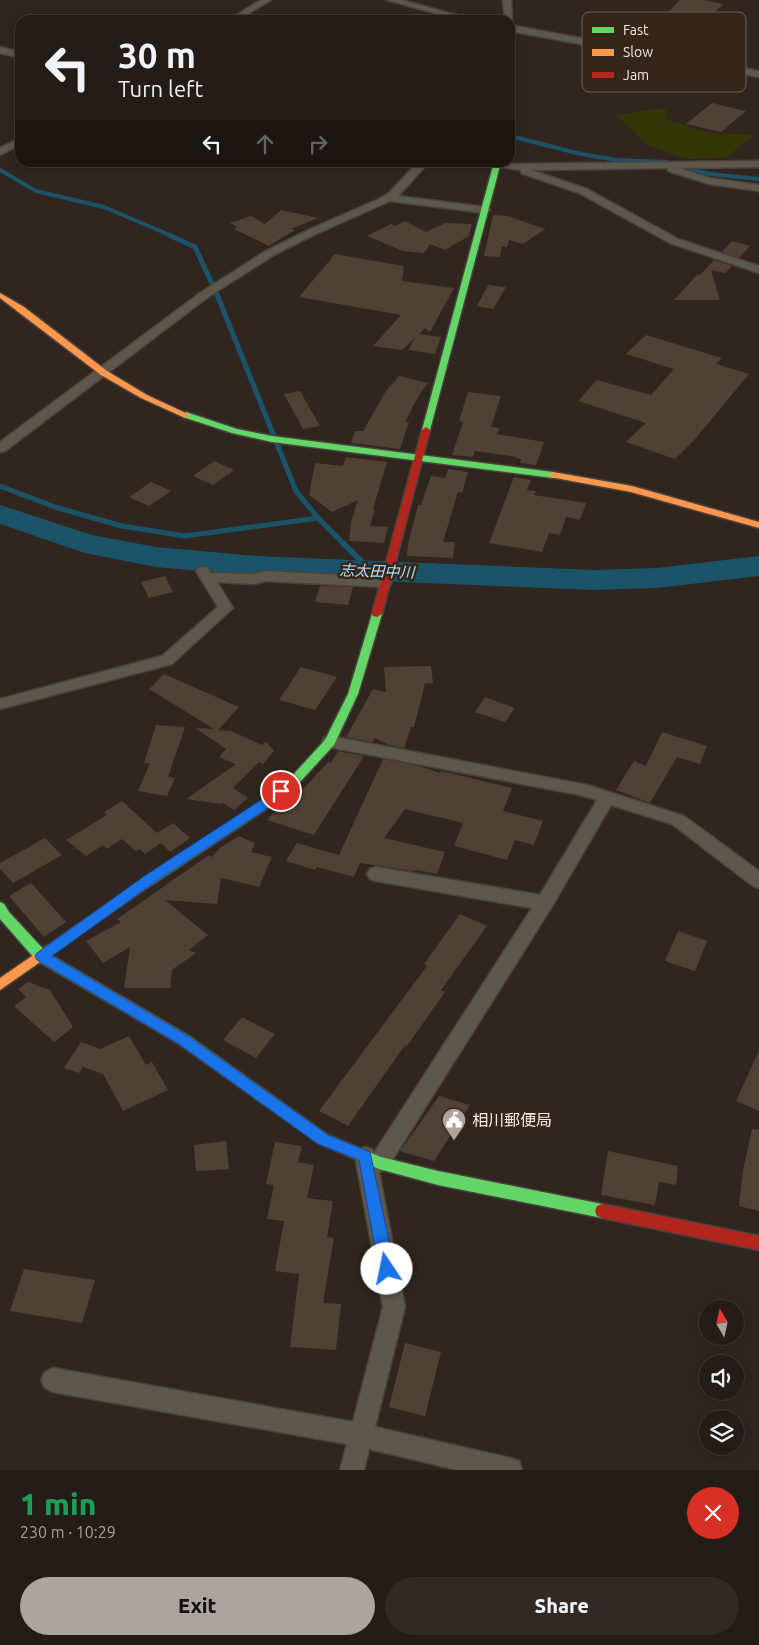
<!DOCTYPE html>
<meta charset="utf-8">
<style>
:root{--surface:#241c17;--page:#302924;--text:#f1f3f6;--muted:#a3a1a1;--line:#413a36;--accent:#afa49d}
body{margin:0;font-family:Ubuntu,"Noto Sans JP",sans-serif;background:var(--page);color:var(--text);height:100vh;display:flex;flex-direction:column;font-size:19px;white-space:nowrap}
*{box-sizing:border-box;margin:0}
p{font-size:16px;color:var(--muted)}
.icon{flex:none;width:28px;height:28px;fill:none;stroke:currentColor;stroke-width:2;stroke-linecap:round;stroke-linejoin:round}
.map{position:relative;height:1470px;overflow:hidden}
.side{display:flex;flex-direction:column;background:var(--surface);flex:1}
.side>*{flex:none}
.top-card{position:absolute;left:15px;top:15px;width:500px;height:152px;border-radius:15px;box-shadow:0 2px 8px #0003,0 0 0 1px var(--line);background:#241c17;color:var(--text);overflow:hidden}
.needle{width:32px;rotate:351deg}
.tools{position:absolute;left:699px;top:1300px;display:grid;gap:10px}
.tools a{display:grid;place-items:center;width:45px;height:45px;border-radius:50%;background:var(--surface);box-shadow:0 2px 8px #0003,0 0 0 1px var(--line);font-size:25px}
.pin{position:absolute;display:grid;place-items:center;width:42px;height:42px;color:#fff;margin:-21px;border:2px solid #fff;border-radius:50%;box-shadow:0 1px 5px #0007}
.me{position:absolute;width:55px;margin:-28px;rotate:349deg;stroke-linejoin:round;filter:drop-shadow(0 0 4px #0008)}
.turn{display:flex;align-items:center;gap:18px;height:105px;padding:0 20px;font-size:22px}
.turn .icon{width:65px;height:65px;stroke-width:2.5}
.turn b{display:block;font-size:35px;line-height:42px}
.lanes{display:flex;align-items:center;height:48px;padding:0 20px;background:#0003;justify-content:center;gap:25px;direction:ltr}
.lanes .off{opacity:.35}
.round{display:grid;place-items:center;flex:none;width:52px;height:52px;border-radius:26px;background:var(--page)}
.overview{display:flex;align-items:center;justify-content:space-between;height:85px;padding:0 20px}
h1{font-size:30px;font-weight:800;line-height:38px;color:#1e9e55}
.primary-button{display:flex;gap:10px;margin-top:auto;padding:10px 20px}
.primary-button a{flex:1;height:58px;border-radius:30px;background:var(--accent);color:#111;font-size:20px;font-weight:800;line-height:58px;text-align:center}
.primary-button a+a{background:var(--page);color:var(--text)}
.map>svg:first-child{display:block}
.green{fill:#333706}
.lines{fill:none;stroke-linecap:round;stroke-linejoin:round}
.stream-far2{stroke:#1b5468;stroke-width:4}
.stream-far1{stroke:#1b5468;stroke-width:5}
.stream{stroke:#1b5468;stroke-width:6}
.river{fill:#1b5468;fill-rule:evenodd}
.building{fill:#4f4134}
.street-casing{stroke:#4a423c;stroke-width:3}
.fast-casing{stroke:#4a423c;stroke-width:3}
.slow-casing{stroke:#4a423c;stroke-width:3}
.jam-casing{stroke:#4a423c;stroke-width:3}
.street{fill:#5d584c;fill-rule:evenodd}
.fast{fill:#63d668;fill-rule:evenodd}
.slow{fill:#ff974d;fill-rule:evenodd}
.jam{fill:#b3261e;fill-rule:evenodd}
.route{fill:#1a73e8;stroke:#114b97}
.labels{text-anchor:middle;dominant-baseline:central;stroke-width:5;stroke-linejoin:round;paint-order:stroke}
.water-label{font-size:15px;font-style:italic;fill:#b0e2f8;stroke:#362519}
.near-poi-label{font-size:16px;fill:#f4e8e1;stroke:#362519;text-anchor:start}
.key{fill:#362519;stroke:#6f6055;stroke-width:1}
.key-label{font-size:14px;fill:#f4e8e1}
</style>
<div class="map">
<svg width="759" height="1470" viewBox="0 0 759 1470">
<rect width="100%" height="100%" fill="#30261f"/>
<path class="green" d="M 665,108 L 667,120 L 709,133 L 753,135 L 726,158 L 686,159 L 647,145 L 616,115 Z"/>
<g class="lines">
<path class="stream-far2" d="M 510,136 L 581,154 L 617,160 L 666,162 L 681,168 L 711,174 L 759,179
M 0,170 L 36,191 L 104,207 L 172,236"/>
<path class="stream-far1" d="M 169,235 L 195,247 L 216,292 L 296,491 L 318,518 L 344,544
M 0,486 L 55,507 L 122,526 L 185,536 L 318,518"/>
<path class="stream" d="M 343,543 L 371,571"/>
<path class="river" d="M 0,505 L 92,535 L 156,547 L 256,556 L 594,570 L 657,568 L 759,556 L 759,576 L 657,588 L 594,590 L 256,576 L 156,567 L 85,553 L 0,524 Z"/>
</g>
<path class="building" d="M 680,0 L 704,0 L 724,4 L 699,25 L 687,41 L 648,33 Z
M 712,103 L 746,111 L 721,132 L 686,124 Z
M 281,210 L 318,218 L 291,229 L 295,230 L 269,246 L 234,229 L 237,227 L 230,223 L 251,216 L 265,224 Z
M 493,215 L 508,216 L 545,229 L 523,244 L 509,240 L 507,247 L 502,246 L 500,257 L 484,256 Z
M 405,221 L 426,232 L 445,223 L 472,224 L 469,236 L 445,250 L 430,244 L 424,253 L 403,251 L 367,236 L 391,224 L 395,226 Z
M 732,241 L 750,246 L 739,258 L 722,252 Z
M 335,254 L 404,266 L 402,281 L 454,288 L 430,332 L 425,328 L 419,334 L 441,337 L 435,354 L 408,350 L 416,337 L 402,350 L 373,346 L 401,315 L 299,297 Z
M 714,260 L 732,266 L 725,273 L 711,270 L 720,300 L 674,300 L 698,274 L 700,275 Z
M 488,285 L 506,287 L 493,309 L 477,306 Z
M 646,335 L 722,358 L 716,364 L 749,374 L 696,438 L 675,459 L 626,442 L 646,423 L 578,401 L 597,380 L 651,395 L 674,369 L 626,354 Z
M 399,376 L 428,383 L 419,395 L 405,422 L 409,422 L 400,449 L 351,443 L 355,431 L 363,431 L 386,391 Z
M 300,391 L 320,426 L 303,429 L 284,394 Z
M 468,392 L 501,396 L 491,427 L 499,428 L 497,434 L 544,442 L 536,465 L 520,463 L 521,459 L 516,458 L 516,457 L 475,451 L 473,457 L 452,455 L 463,422 L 459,421 Z
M 346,457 L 387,462 L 373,509 L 375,509 L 370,526 L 388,527 L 384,543 L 349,541 L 351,522 L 358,500 L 332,512 L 309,495 L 315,463 L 343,466 Z
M 214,461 L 234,470 L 213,485 L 193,476 Z
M 448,469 L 468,472 L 462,493 L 458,492 L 443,542 L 455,542 L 453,558 L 407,556 L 408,544 L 418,505 L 421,505 L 431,476 L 445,478 Z
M 514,477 L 531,480 L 527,490 L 536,491 L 534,495 L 586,503 L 580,520 L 566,517 L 560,535 L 549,533 L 542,552 L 489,543 Z
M 151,482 L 171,491 L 149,506 L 129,497 Z
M 165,576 L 173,592 L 149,598 L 141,582 Z
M 320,586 L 353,587 L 348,605 L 315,602 Z
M 431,666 L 433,683 L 425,684 L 414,727 L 411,727 L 404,748 L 389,745 L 375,738 L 372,742 L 346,737 L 373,689 L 386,692 L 384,667 Z
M 301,667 L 337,677 L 315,710 L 279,700 Z
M 164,674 L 239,707 L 218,730 L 231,731 L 262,745 L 266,742 L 274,751 L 263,764 L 259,762 L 233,788 L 248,798 L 234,810 L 223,803 L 221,804 L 186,799 L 236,764 L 219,757 L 226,749 L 195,728 L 214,729 L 149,689 Z
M 485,697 L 515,708 L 505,722 L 475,712 Z
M 156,725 L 185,727 L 168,777 L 175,778 L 167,796 L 138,791 L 150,763 L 144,763 Z
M 662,732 L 707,746 L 700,764 L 677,757 L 650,803 L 616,790 L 634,761 L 646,766 Z
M 338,751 L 364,756 L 314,835 L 267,820 L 271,815 L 305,787 L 328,762 L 331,763 Z
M 383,759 L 419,766 L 440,773 L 441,771 L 512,788 L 503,811 L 543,821 L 534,845 L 515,840 L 507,860 L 454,846 L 463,823 L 405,809 L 384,838 L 445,852 L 437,874 L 417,870 L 413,871 L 360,863 L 354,877 L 317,867 L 315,870 L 286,861 L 297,843 L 339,855 Z
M 122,801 L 157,833 L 173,823 L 190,838 L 170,852 L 161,843 L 145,854 L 140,849 L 136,851 L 122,839 L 107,849 L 103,845 L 86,856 L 66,840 L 107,815 L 104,812 Z
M 239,836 L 255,843 L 251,852 L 272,857 L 259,887 L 221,878 L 217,904 L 165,900 L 208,935 L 189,950 L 196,953 L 172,970 L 170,988 L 124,988 L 130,947 L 103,963 L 86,941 L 121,922 L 117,919 L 209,855 L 212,857 L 220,848 Z
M 45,838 L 62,855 L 13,883 L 0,869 L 0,863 Z
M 31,883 L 66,922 L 44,937 L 9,896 Z
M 460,914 L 487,926 L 441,990 L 445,992 L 407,1046 L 405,1045 L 348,1126 L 319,1111 L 427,966 L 424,964 Z
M 678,931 L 707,941 L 695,971 L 665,961 Z
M 28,982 L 50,990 L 73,1027 L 54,1042 L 14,1006 L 26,997 L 18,989 Z
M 242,1017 L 275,1034 L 256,1058 L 223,1040 Z
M 129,1036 L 146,1065 L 152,1062 L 168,1090 L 123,1111 L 103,1074 L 83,1067 L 79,1073 L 64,1068 L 81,1042 L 100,1049 Z
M 759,1051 L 759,1111 L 736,1101 Z
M 439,1096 L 470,1105 L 434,1161 L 400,1151 Z
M 752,1129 L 759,1130 L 759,1211 L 739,1206 L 743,1170 Z
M 226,1141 L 229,1169 L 196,1171 L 194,1145 Z
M 275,1142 L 302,1146 L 298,1162 L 314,1165 L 307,1198 L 333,1201 L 327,1237 L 334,1238 L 323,1303 L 341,1304 L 336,1350 L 290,1347 L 299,1274 L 275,1271 L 284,1221 L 267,1219 L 274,1185 L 266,1184 Z
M 608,1151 L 678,1166 L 676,1185 L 659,1182 L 655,1205 L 601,1195 Z
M 24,1269 L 95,1280 L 82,1323 L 10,1311 Z
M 405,1343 L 441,1352 L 425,1416 L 389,1407 Z"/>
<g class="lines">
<defs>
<path id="street" d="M 261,0 L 271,0 L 238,20 L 228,20 Z
M 387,0 L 401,0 L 475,20 L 461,20 Z
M 503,0 L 511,0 L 512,22 L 505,20 Z
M 510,25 L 759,71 L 759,77 L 510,31 Z
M 0,47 L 20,52 L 20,58 L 0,53 Z
M 20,138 L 20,145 L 0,155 L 0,148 Z
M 759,161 L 759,167 L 679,168 L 710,178 L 759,185 L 759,191 L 709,184 L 668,171 L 668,168 L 531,170 L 587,189 L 678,239 L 759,266 L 759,273 L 670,243 L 579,193 L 521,173 L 521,170 L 485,165 L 480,162 L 514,164 Z
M 418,162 L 429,162 L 398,196 L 485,207 L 490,210 L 485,213 L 390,201 L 316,234 L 274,255 L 208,297 L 5,451 L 0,452 L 0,442 L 200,293 L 266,251 L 308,230 L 379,199 L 389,193 Z
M 203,567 L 208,568 L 211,573 L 254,574 L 265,571 L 385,577 L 390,579 L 392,582 L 390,585 L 385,587 L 265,581 L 254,584 L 217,582 L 233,608 L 172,664 L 0,709 L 0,699 L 162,656 L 218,607 L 196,571 L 198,568 Z
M 330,736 L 587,785 L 684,816 L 759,871 L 759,888 L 753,886 L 672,824 L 611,805 L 551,908 L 386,1170 L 379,1172 L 405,1307 L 375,1427 L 510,1458 L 519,1461 L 522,1470 L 458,1470 L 369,1449 L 364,1470 L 340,1470 L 347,1444 L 53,1392 L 45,1388 L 41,1380 L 45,1372 L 53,1368 L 353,1422 L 383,1307 L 355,1156 L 358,1149 L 365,1147 L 372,1149 L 374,1153 L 532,908 L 376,881 L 370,879 L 367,874 L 370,869 L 376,867 L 540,895 L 597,800 L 580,795 L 324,746 L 322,742 L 324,738 Z"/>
<path id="fast" d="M 494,162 L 501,162 L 430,430 L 429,432 L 423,432 L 422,430 Z
M 186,412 L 237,429 L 272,436 L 553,472 L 558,475 L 553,478 L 272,442 L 232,433 L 183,417 L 182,415 Z
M 377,611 L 382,614 L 358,694 L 334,745 L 299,783 L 271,806 L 135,896 L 127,896 L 125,893 L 127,890 L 263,800 L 291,777 L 325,740 L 348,694 L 372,614 Z
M 0,902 L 4,904 L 9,912 L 46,952 L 189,1036 L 328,1135 L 381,1157 L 438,1171 L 602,1204 L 607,1206 L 609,1211 L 607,1216 L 602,1218 L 438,1185 L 379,1169 L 318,1143 L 179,1044 L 36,960 L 0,919 Z"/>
<path id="slow" d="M 0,293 L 24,307 L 107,371 L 147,395 L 190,415 L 186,418 L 183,417 L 141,398 L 101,375 L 0,298 Z
M 553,472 L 632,486 L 759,522 L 759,528 L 631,492 L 550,477 L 548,475 Z
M 131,888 L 135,890 L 137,893 L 135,896 L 0,990 L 0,978 Z"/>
<path id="jam" d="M 426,427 L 430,430 L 382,614 L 377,617 L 373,616 L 372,614 L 422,430 Z
M 602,1204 L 759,1236 L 759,1250 L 602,1218 L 597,1216 L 595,1211 L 597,1206 Z"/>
</defs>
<use href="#street" class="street-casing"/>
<use href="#fast" class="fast-casing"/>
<use href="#slow" class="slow-casing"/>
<use href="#jam" class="jam-casing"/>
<use href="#street" class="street"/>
<use href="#fast" class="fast"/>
<use href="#slow" class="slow"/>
<use href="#jam" class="jam"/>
</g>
<path class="route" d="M 281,787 L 287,791 L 271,806 L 155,882 L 52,956 L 188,1036 L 328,1135 L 370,1152 L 395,1269 L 392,1274 L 387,1276 L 381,1274 L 379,1269 L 359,1160 L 318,1144 L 179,1044 L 37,960 L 35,956 L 37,953 L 146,875 Z"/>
<defs>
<symbol id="civic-pin" viewBox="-11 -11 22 30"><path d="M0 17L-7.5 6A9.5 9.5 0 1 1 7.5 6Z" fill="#afa49d" stroke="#362519"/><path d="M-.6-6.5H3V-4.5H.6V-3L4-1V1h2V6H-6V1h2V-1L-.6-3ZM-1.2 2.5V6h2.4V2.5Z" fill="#fff"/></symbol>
</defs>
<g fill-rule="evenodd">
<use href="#civic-pin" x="440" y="1106" width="28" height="38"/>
</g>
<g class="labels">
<g class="water-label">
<text transform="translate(377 571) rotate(2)">志太田中川</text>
</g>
<g class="near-poi-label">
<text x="472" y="1120">相川郵便局</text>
</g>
</g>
<rect x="582" y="12" width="164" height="80" rx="8" class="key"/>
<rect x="592" y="27" width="22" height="6" fill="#63d668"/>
<rect x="592" y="49" width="22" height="7" fill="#ff974d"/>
<rect x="592" y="72" width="22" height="6" fill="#b3261e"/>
<g class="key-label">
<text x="623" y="35">Fast</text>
<text x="623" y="57">Slow</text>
<text x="623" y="80">Jam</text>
</g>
</svg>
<div class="tools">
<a><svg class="needle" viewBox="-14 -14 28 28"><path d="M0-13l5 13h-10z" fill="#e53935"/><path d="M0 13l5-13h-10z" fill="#a3a1a1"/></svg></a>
<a><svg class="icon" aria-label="sound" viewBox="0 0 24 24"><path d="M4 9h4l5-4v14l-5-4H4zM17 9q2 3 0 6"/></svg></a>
<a><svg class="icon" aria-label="layers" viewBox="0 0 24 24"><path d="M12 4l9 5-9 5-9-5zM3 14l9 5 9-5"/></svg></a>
</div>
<div class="pin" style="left:281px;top:791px;background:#d93025"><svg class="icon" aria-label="arrive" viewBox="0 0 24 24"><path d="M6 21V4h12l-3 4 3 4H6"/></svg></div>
<svg class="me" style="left:387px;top:1269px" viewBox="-20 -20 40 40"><circle r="19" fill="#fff"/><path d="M0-13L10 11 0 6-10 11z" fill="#1a73e8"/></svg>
<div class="top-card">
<div class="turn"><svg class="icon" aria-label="left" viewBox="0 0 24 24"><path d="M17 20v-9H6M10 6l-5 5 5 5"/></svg><div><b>30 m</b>Turn left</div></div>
<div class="lanes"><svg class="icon" aria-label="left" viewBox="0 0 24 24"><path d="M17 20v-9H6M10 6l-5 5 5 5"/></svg><svg class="icon off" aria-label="ahead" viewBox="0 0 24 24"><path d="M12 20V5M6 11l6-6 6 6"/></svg><svg class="icon off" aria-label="right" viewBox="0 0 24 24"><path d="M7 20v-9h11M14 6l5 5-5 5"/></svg></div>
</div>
</div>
<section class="side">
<div class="overview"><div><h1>1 min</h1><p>230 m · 10:29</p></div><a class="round" style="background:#d93025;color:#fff"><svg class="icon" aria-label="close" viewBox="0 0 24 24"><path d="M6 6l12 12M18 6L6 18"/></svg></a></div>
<div class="primary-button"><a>Exit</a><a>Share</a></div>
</section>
